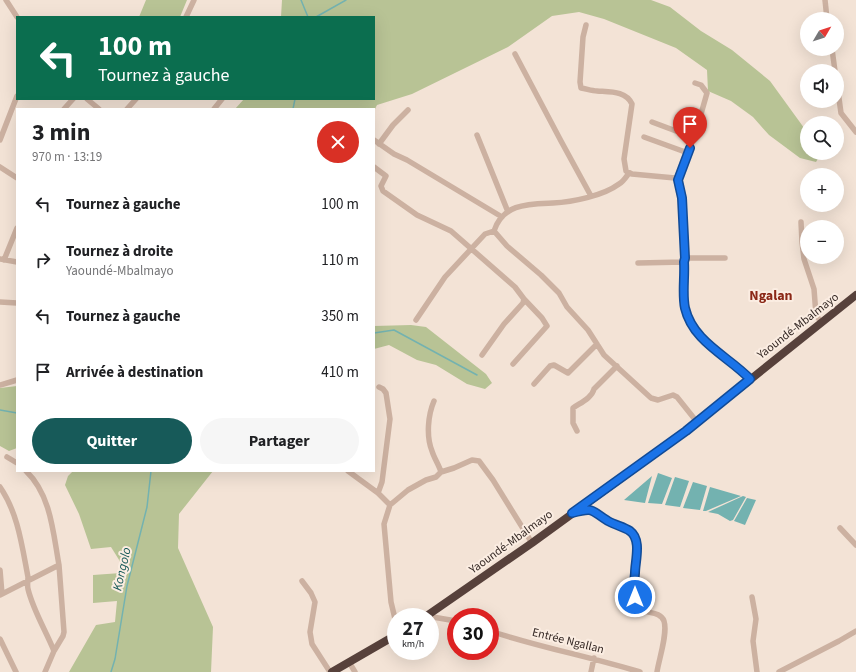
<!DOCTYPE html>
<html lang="fr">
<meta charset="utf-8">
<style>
:root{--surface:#fff;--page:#f6f6f6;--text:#202124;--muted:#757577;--accent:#175a59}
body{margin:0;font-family:"Source Sans 3",sans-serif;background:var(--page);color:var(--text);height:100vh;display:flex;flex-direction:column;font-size:15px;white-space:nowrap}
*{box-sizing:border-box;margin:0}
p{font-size:13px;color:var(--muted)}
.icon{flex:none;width:22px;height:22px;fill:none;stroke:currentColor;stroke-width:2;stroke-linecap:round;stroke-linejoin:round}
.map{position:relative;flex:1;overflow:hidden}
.panel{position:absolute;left:16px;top:108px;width:359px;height:364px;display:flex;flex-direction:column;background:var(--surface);border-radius:0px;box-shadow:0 4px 16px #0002}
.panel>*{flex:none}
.top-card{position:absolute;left:16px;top:16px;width:359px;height:84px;border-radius:0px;box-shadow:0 4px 16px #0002;background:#0b6e4f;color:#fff;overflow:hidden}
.needle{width:26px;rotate:51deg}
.buttons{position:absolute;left:800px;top:12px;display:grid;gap:8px}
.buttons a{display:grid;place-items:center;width:44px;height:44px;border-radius:50%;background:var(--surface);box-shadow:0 4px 16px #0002;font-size:20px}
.speed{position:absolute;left:387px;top:608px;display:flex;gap:8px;font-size:20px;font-weight:700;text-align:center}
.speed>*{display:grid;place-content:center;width:52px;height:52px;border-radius:50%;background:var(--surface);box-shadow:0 4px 16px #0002;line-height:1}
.speed small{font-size:10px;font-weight:400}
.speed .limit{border:6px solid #d22;background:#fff;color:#111}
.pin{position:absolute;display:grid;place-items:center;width:34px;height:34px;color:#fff;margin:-41px -17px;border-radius:50% 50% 50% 0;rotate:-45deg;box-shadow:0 0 4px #0007}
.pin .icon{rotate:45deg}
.me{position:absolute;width:44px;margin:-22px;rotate:0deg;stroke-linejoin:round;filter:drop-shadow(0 0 3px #0008)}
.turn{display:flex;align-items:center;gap:14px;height:84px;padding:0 16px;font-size:18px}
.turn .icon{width:52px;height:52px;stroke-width:2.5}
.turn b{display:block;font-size:28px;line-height:34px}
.round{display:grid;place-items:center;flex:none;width:42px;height:42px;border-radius:21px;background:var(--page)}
.headline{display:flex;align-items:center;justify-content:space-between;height:68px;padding:0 16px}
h1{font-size:24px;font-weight:700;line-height:30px}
.action{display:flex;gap:8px;margin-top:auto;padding:8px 16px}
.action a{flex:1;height:46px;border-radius:24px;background:var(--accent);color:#fff;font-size:16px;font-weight:700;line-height:46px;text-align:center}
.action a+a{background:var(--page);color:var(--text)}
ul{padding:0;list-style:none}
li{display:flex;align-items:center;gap:12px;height:56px;padding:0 16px}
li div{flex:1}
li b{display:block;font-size:15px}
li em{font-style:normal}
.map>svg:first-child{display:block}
.green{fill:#b8c395}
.water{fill:#73b2b0}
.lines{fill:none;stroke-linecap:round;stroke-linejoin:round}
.stream{stroke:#73b2b0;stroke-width:1.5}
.minor{stroke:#ccb1a1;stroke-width:5.5}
.highway{stroke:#57413b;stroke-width:8}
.route-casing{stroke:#114b97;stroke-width:10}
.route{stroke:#1a73e8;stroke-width:7}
.labels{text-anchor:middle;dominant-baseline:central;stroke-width:4;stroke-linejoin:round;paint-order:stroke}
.street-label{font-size:12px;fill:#352925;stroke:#fbede2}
.water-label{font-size:13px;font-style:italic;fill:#175a59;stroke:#fbede2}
.quarter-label{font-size:14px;font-weight:bold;fill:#8b2817;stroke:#fbede2}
</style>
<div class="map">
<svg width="856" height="672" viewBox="0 0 856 672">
<rect width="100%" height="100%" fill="#f3e3d6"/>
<path class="green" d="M 146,0 L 187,0 L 180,17 L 139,17 Z
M 282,0 L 651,0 L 670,7 L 701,31 L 732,50 L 770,81 L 807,132 L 807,153 L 821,154 L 816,162 L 800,158 L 769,135 L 753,117 L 731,101 L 708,91 L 707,70 L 676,48 L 604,19 L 579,12 L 552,16 L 508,47 L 412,94 L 377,105 L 374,111 L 374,109 L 235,109 L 244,99 L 374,99 L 374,17 L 281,17 Z
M 411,325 L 426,327 L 486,374 L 492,383 L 485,389 L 467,384 L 436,365 L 417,360 L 389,345 L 374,349 L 374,326 Z
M 17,386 L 17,448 L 9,451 L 0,446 L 0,388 Z
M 73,471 L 213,471 L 179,514 L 178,548 L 213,627 L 211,672 L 69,672 L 96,625 L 115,622 L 117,601 L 93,603 L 93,575 L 121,573 L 121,563 L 111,547 L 91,549 L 79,514 L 65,485 L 68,476 Z"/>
<path class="water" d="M 658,473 L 672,478 L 662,504 L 648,503 Z
M 652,476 L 645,503 L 624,500 Z
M 675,477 L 689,481 L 680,507 L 665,505 Z
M 693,482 L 707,486 L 700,510 L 683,508 Z
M 710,487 L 741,496 L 706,511 L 703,511 Z
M 743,496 L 746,497 L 733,520 L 730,521 L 718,514 L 708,512 Z
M 747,498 L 756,500 L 745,525 L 734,521 Z"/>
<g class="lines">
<path class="stream" d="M 301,0 L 308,17
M 316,17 L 346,0
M 293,109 L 295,99
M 374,333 L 394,330 L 477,375
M 0,410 L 17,413
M 111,672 L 115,659 L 127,586 L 147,507 L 151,471"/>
<path class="minor" d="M 6,0 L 17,17
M 825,0 L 827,19
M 186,17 L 194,0
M 586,25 L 583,37 L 580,82 L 581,88 C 587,89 592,91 597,91 C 611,92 626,91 632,104 L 624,159 L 626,171 L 632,174 L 675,178 L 678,180 L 682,198 L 685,258 L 684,262 L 685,306 C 697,346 724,352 751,379
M 832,49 L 835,71
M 515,54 L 561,141 L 591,196
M 837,84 L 841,113 L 856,132
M 87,99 L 99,109
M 64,109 L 73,99
M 127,109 L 136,99
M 214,109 L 222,99
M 652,122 L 692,137 L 690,148 L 678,180
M 477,135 L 508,212
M 644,137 L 688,153
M 692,137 L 697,128 L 707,93 L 701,85 L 695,83
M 0,140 L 17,96
M 374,140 L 394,154 L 407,160 L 502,217
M 379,144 L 393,125 L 408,110
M 0,167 L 17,178
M 374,167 L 386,176 L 381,186 L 383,191 L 417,215 L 451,231 L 515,287 L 524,299 L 523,303 L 504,324 L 482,355
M 629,173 C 626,177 623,182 619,184 C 603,196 572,202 553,203 C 529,204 503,203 494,231 L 507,246 L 541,275 L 559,293 L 567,307 L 588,330 L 604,355 L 651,398 L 658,400 L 673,395 L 677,397 L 697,422
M 801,222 L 802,242 L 804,259 L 814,289 L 816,315 L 821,322
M 685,258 L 725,258
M 0,259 L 17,262
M 4,260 L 17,228
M 638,263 L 684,262
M 0,302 L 17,303
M 416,320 L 445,277 L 485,234 L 494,231
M 513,364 L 547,326 L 542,318 L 524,299
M 534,384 L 550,366 L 554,365 L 568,373 L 597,344
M 0,385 L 17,380
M 434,401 C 428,415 426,436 432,451 C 434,458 439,465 441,472
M 577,431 L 573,423 L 573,408 C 580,403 592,398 594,389 L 617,366
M 7,457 L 17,463
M 26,471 C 51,495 53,532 59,565
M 348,471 L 378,493 L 390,505
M 0,487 C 18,513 22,546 28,577 C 28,581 27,585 28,589 C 33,610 46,631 54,651
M 378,493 L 382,482 L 390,419 L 386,393 L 383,389 L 379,387
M 578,511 C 596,508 596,514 610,523 C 616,526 624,527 630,531 C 643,540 631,586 635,602 C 638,617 659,608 664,621 C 668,633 659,659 657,672
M 840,528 L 856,545
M 0,570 L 2,594
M 302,581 L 311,593 L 315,602 L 310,632 L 312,644 L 330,672
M 0,595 L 59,565 L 64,632 L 63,636 L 54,651 L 45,672
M 752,597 L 756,619 L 753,641 L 757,672
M 427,616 L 456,621
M 396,623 L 391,602 L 384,524 L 390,505 L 408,490 L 426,480 L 436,477 L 441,472 L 454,468 L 472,460 L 479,461 L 493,480 L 532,543
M 490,631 C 539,647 591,657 640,672
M 0,639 L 16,672
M 349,662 L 355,672
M 591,672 L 594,658
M 779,672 L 839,641 L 856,631"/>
<path class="highway" d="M 425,617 L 532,543 L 686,431 L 856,295
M 332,672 L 396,635"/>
</g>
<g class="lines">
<defs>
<path id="route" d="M 635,597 C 634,589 634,581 635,573 C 635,561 642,540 630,531 C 624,527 615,525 608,521 C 590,510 595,507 572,513 L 686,431 L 750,379 C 728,356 693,342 685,308 C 682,294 685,277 684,262 L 685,258 L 682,198 L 678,180 L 690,148"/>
</defs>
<use href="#route" class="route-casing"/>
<use href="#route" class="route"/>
</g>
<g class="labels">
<g class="street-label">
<text transform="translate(798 326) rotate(-38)">Yaoundé-Mbalmayo</text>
<text transform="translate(511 542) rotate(-36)">Yaoundé-Mbalmayo</text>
<text transform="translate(568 641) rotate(14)">Entrée Ngallan</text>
</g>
<g class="water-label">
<text transform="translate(122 569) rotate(-77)">Kongolo</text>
</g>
<g class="quarter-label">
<text x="771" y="296">Ngalan</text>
</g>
</g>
</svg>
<div class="buttons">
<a><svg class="needle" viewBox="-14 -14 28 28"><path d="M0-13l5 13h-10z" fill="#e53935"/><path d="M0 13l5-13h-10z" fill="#757577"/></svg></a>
<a><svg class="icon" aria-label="sound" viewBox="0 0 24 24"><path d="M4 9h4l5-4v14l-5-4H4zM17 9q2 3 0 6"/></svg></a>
<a><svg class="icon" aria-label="search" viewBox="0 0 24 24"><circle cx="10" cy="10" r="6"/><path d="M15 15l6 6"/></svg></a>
<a>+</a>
<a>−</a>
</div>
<div class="speed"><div>27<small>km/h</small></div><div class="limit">30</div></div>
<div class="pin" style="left:690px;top:148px;background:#d93025"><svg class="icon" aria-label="arrive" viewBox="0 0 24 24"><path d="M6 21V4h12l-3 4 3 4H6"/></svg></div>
<svg class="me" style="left:635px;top:597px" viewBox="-20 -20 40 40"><circle r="17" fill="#1a73e8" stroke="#fff" stroke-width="3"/><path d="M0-11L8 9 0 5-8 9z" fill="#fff"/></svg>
<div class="top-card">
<div class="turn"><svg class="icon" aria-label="left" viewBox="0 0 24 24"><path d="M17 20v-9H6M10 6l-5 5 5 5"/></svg><div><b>100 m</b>Tournez à gauche</div></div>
</div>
<section class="panel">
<div class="headline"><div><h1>3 min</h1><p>970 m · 13:19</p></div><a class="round" style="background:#d93025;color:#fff"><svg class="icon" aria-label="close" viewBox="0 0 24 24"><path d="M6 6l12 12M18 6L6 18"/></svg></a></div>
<ul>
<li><svg class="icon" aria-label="left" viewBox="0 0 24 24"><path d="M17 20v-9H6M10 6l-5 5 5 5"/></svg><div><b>Tournez à gauche</b></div><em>100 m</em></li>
<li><svg class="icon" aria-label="right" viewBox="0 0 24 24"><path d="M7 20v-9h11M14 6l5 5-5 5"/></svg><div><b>Tournez à droite</b><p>Yaoundé-Mbalmayo</p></div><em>110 m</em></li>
<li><svg class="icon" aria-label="left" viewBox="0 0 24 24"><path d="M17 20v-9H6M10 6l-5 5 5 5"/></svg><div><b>Tournez à gauche</b></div><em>350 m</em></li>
<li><svg class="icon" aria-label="arrive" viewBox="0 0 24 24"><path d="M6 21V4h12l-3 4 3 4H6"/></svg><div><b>Arrivée à destination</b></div><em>410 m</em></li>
</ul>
<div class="action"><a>Quitter</a><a>Partager</a></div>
</section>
</div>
